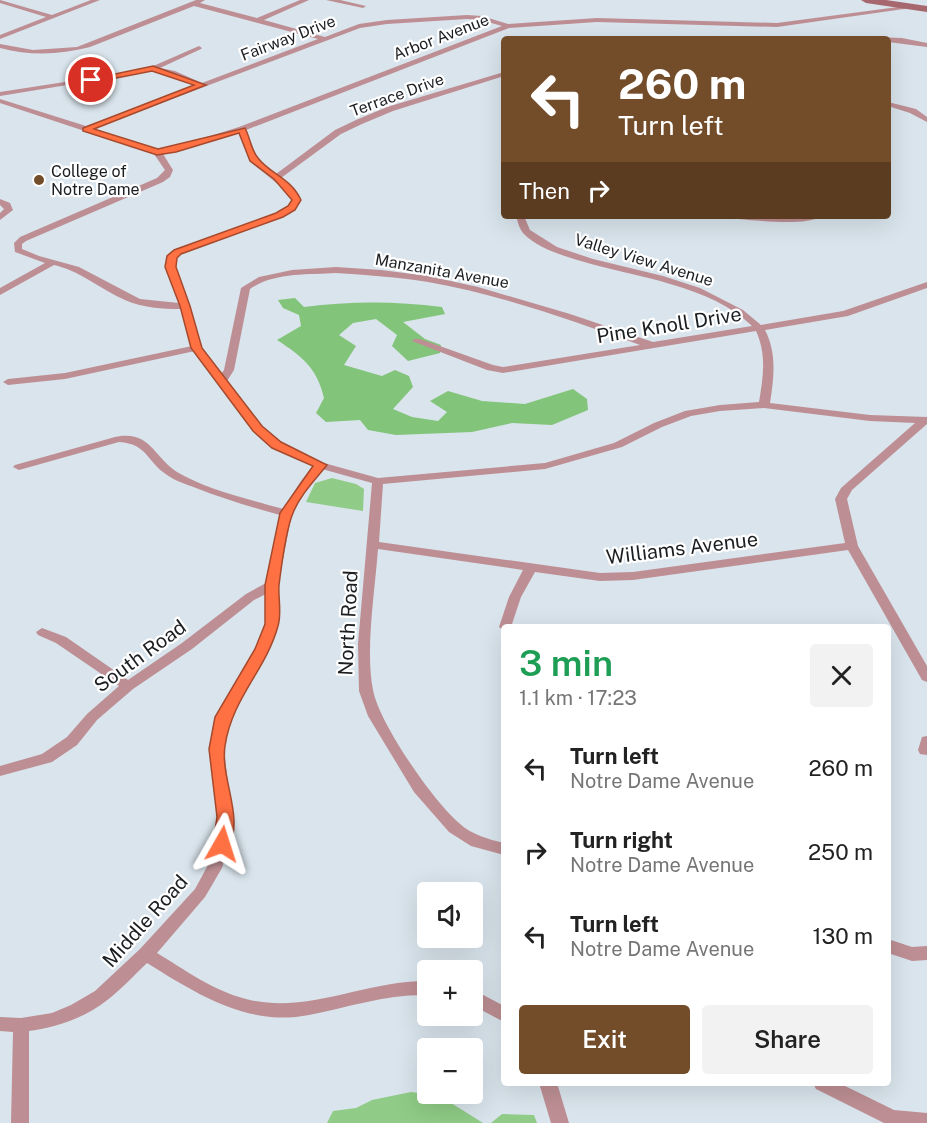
<!DOCTYPE html>
<meta charset="utf-8">
<style>
:root{--surface:#fff;--page:#f2f2f2;--text:#222;--muted:#767676;--accent:#734c2a}
body{margin:0;font-family:"Public Sans",sans-serif;background:var(--page);color:var(--text);height:100vh;display:flex;flex-direction:column;font-size:22px;white-space:nowrap}
*{box-sizing:border-box;margin:0}
p{font-size:20px;color:var(--muted)}
.icon{flex:none;width:33px;height:33px;fill:none;stroke:currentColor;stroke-width:2;stroke-linecap:round;stroke-linejoin:round}
.map{position:relative;flex:1;overflow:hidden}
.panel{position:absolute;left:501px;top:624px;width:390px;height:462px;display:flex;flex-direction:column;background:var(--surface);border-radius:6px;box-shadow:0 6px 24px #0002}
.panel>*{flex:none}
.top-card{position:absolute;left:501px;top:36px;width:390px;height:183px;border-radius:6px;box-shadow:0 6px 24px #0002;background:#734c2a;color:#fff;overflow:hidden}
.fabs{position:absolute;left:417px;top:882px;display:grid;gap:12px}
.fabs a{display:grid;place-items:center;width:66px;height:66px;border-radius:6px;background:var(--surface);box-shadow:0 6px 24px #0002;font-size:30px}
.pin{position:absolute;display:grid;place-items:center;width:51px;height:51px;color:#fff;margin:-26px;border:3px solid #fff;border-radius:50%;box-shadow:0 2px 6px #0007}
.me{position:absolute;width:66px;margin:-33px;rotate:6deg;stroke-linejoin:round;filter:drop-shadow(0 0 4px #0008)}
.turn{display:flex;align-items:center;gap:21px;height:126px;padding:0 18px;font-size:27px}
.turn .icon{width:78px;height:78px;stroke-width:2.5}
.turn b{display:block;font-size:42px;line-height:51px}
.then{display:flex;align-items:center;height:57px;padding:0 18px;background:#0003;gap:12px;font-size:22px}
.round{display:grid;place-items:center;flex:none;width:63px;height:63px;border-radius:6px;background:var(--page)}
.headline{display:flex;align-items:center;justify-content:space-between;height:102px;padding:0 18px}
h1{font-size:36px;font-weight:600;line-height:45px;color:#1e9e55}
.cta{display:flex;gap:12px;margin-top:auto;padding:12px 18px}
.cta a{flex:1;height:69px;border-radius:6px;background:var(--accent);color:#fff;font-size:24px;font-weight:600;line-height:69px;text-align:center}
.cta a+a{background:var(--page);color:var(--text)}
ul{padding:0;list-style:none}
li{display:flex;align-items:center;gap:18px;height:84px;padding:0 18px}
li div{flex:1}
li b{display:block;font-size:22px}
li em{font-style:normal}
.map>svg:first-child{display:block}
.green{fill:#90cc87}
.forest{fill:#82c479}
.lines{fill:none;stroke-linecap:round;stroke-linejoin:round}
.street{fill:#bd8f94;fill-rule:evenodd}
.secondary{fill:#a7676e;fill-rule:evenodd}
.route{fill:#ff7043;stroke:#a6492c;stroke-width:1.5}
.poi-dot{fill:#734c2a;stroke:#fff;stroke-width:2}
.labels{text-anchor:middle;dominant-baseline:central;stroke-width:4.5;stroke-linejoin:round;paint-order:stroke}
.far-street-label{font-size:16px;fill:#1b1f22;stroke:#fff}
.far-poi-label{font-size:16px;fill:#1b1f22;stroke:#fff;text-anchor:start}
.street-label{font-size:20px;fill:#1b1f22;stroke:#fff}
</style>
<div class="map">
<svg width="927" height="1123" viewBox="0 0 927 1123">
<rect width="100%" height="100%" fill="#d9e4ec"/>
<path class="green" d="M 332,478 L 356,484 L 364,489 L 363,511 L 306,502 L 315,483 Z
M 411,1092 L 440,1096 L 483,1123 L 327,1123 L 333,1111 L 356,1108 L 372,1100 Z
M 502,1114 L 534,1115 L 537,1123 L 491,1123 Z"/>
<path class="forest" d="M 295,298 L 304,307 C 350,301 395,301 442,307 L 445,314 L 403,322 L 425,339 L 441,345 L 440,353 L 408,361 L 392,346 L 397,335 L 376,319 L 353,323 L 339,335 L 356,346 L 344,365 L 382,376 L 395,370 L 409,376 L 413,387 L 393,409 L 412,417 L 438,421 L 447,412 L 430,401 L 448,391 L 482,401 L 525,404 L 573,389 L 587,399 L 588,410 L 552,425 L 512,423 L 472,432 L 396,435 L 368,430 L 360,420 L 326,422 L 316,413 L 324,398 C 317,368 303,357 277,340 L 301,326 L 299,315 L 283,308 L 278,300 Z"/>
<g class="lines">
<path class="street" d="M 0,0 L 52,15 L 91,0 L 100,0 L 0,39 L 0,35 L 46,17 L 0,3 Z
M 196,0 L 205,0 L 200,3 L 257,18 L 300,0 L 309,0 L 264,20 L 325,37 L 359,24 L 387,20 L 467,15 L 482,16 L 508,24 L 597,18 L 777,23 L 913,5 L 914,6 L 911,8 L 777,27 L 597,22 L 509,28 L 246,130 L 258,160 L 276,174 L 335,130 L 356,120 L 387,107 L 504,72 L 504,76 L 393,111 L 362,124 L 341,134 L 281,178 L 291,186 L 301,200 L 295,210 L 283,217 L 181,254 L 176,257 L 175,267 L 190,306 L 202,348 L 221,374 L 224,370 L 241,288 L 259,277 L 292,270 L 336,267 L 381,270 L 428,276 L 478,287 L 570,314 L 653,342 L 752,326 C 711,285 634,277 581,261 C 561,255 537,248 523,233 C 519,228 518,222 516,216 L 524,216 L 530,230 L 557,247 L 593,259 L 663,276 L 700,288 L 743,310 L 761,325 L 843,311 L 927,282 L 927,288 L 848,316 L 765,330 C 777,353 774,378 770,403 L 870,415 L 927,417 L 927,424 L 852,490 L 847,499 L 858,546 L 927,666 L 927,682 L 922,680 L 848,550 L 633,580 L 600,581 L 535,572 L 521,597 L 511,627 L 504,627 L 504,631 L 499,627 L 509,597 L 523,570 L 378,549 C 375,591 365,650 373,690 C 379,723 433,801 459,823 C 472,835 488,839 504,843 L 504,855 L 471,846 L 449,832 L 414,792 L 368,716 L 359,691 L 358,644 L 372,483 L 322,469 L 310,485 L 292,513 L 278,585 L 278,624 L 268,649 L 230,717 L 224,749 L 232,817 L 229,844 L 222,868 L 205,897 L 157,953 C 185,970 214,991 246,999 C 307,1015 366,980 428,981 L 428,995 C 387,994 349,1007 309,1015 C 248,1027 197,994 147,963 C 134,975 121,990 106,1001 C 84,1018 57,1027 29,1031 L 29,1123 L 11,1123 L 13,1032 L 0,1031 L 0,1017 L 21,1018 L 52,1013 L 71,1005 L 95,991 L 140,949 L 195,889 L 207,867 L 215,844 L 218,817 L 210,749 L 216,717 L 256,649 L 266,624 L 266,594 L 254,600 L 192,649 L 133,689 L 97,720 L 77,745 L 52,762 L 0,776 L 0,766 L 42,754 L 67,737 L 87,714 L 119,686 L 56,643 L 38,635 L 36,632 L 42,628 L 66,637 L 128,680 L 182,643 L 246,594 L 266,583 L 280,515 C 251,507 224,499 196,488 C 186,484 175,481 167,475 C 146,461 148,444 119,442 L 19,470 L 13,467 L 15,465 L 115,437 C 151,430 153,457 177,472 C 205,489 251,500 283,509 L 301,481 L 313,466 L 272,447 L 253,431 L 195,351 L 65,379 L 8,385 L 3,382 L 8,379 L 65,373 L 192,346 L 181,309 C 162,309 143,308 125,300 C 102,290 83,273 58,266 L 54,265 L 0,295 L 0,288 L 45,263 L 15,252 L 14,243 L 20,237 L 157,178 L 165,170 L 154,154 L 0,103 L 0,99 L 86,126 L 196,85 L 170,75 L 153,71 L 0,96 L 0,92 L 136,71 L 151,67 L 199,46 L 202,48 L 201,49 L 160,68 L 175,71 L 202,83 L 318,39 L 194,6 L 90,47 C 59,55 31,56 0,48 L 0,44 L 33,50 L 77,47 ZM 467,19 L 481,20 L 502,26 L 239,127 L 165,150 L 158,150 L 93,129 L 360,28 L 387,24 ZM 240,132 L 252,163 L 285,190 L 293,200 L 289,206 L 277,213 L 175,250 L 169,254 L 165,267 L 179,303 L 140,299 L 79,267 L 39,256 L 22,249 L 22,244 L 26,241 L 163,182 L 170,177 L 173,170 L 163,154 ZM 336,273 C 367,275 397,277 428,282 C 501,295 571,320 640,345 L 503,367 L 493,365 L 420,339 L 414,339 L 412,341 L 487,370 L 503,373 L 756,331 C 767,355 763,378 759,402 L 720,405 L 685,411 L 654,423 L 614,443 L 545,463 L 378,478 L 324,463 L 280,443 L 261,427 L 227,381 L 234,370 L 250,289 C 274,272 308,275 336,273 ZM 764,408 L 870,421 L 915,423 L 841,488 L 835,499 L 845,543 L 633,572 L 600,573 L 379,542 L 383,484 L 545,469 L 622,447 L 662,427 L 691,416 L 720,411 Z
M 326,0 L 340,0 L 366,6 L 363,8 Z
M 875,37 L 902,38 L 927,43 L 927,47 L 888,42 L 888,39 L 872,39 Z
M 888,102 L 916,109 L 927,117 L 927,122 L 910,113 L 888,106 Z
M 0,199 L 10,203 L 13,210 L 0,220 L 0,213 L 4,209 L 0,205 Z
M 731,216 L 822,216 C 804,227 757,220 735,219 Z
M 927,736 L 927,755 L 920,754 L 918,750 L 922,737 Z
M 888,939 L 912,947 L 927,946 L 927,960 L 912,961 L 888,953 Z
M 472,989 L 504,1006 L 504,1022 L 472,1005 Z
M 539,1083 L 557,1083 L 569,1123 L 551,1123 Z
M 813,1083 L 839,1083 L 894,1110 L 927,1113 L 927,1123 L 884,1123 L 816,1089 Z"/>
<path class="secondary" d="M 861,0 L 886,0 L 927,6 L 927,12 L 866,3 Z"/>
</g>
<path class="route" d="M 153,66 L 206,85 L 94,129 L 158,149 L 245,128 C 250,137 251,150 258,158 C 270,174 291,178 301,200 L 295,210 L 283,217 L 181,254 L 177,258 L 176,267 L 190,306 L 202,348 L 262,426 L 281,442 L 327,465 C 315,480 300,495 293,513 C 287,527 281,569 279,585 C 278,598 282,613 278,626 C 266,670 232,698 225,746 C 220,779 245,817 228,849 L 222,851 L 216,849 L 213,844 L 217,817 L 209,749 L 215,717 L 255,649 L 265,624 L 265,585 L 280,513 L 313,466 L 272,448 L 253,431 L 191,348 L 180,306 L 165,267 L 167,256 L 174,250 L 276,213 L 288,206 L 292,200 L 274,179 L 250,161 L 239,133 L 176,152 L 157,155 L 83,131 L 83,128 L 194,85 L 152,71 L 91,83 L 86,80 Z"/>
<circle class="poi-dot" cx="39" cy="180" r="6"/>
<g class="labels">
<g class="far-street-label">
<text transform="translate(441 37) rotate(-21)">Arbor Avenue</text>
<text transform="translate(288 38) rotate(-21)">Fairway Drive</text>
<text transform="translate(397 95) rotate(-20)">Terrace Drive</text>
<text transform="translate(644 260) rotate(17)">Valley View Avenue</text>
<text transform="translate(442 271) rotate(10)">Manzanita Avenue</text>
</g>
<g class="far-poi-label">
<text x="51" y="171">College of<tspan x="51" dy="18">Notre Dame</tspan></text>
</g>
<g class="street-label">
<text transform="translate(669 325) rotate(-9)">Pine Knoll Drive</text>
<text transform="translate(682 548) rotate(-7)">Williams Avenue</text>
<text transform="translate(348 623) rotate(-87)">North Road</text>
<text transform="translate(140 656) rotate(-36)">South Road</text>
<text transform="translate(145 921) rotate(-48)">Middle Road</text>
</g>
</g>
</svg>
<div class="fabs">
<a><svg class="icon" aria-label="sound" viewBox="0 0 24 24"><path d="M4 9h4l5-4v14l-5-4H4zM17 9q2 3 0 6"/></svg></a>
<a>+</a>
<a>−</a>
</div>
<div class="pin" style="left:91px;top:80px;background:#d93025"><svg class="icon" aria-label="arrive" viewBox="0 0 24 24"><path d="M6 21V4h12l-3 4 3 4H6"/></svg></div>
<svg class="me" style="left:222px;top:844px" viewBox="-20 -20 40 40"><path d="M0-17L14 15 0 8-14 15z" fill="#ff7043" stroke="#fff" stroke-width="4"/></svg>
<div class="top-card">
<div class="turn"><svg class="icon" aria-label="left" viewBox="0 0 24 24"><path d="M17 20v-9H6M10 6l-5 5 5 5"/></svg><div><b>260 m</b>Turn left</div></div>
<div class="then">Then<svg class="icon" aria-label="right" viewBox="0 0 24 24"><path d="M7 20v-9h11M14 6l5 5-5 5"/></svg></div>
</div>
<section class="panel">
<div class="headline"><div><h1>3 min</h1><p>1.1 km · 17:23</p></div><a class="round"><svg class="icon" aria-label="close" viewBox="0 0 24 24"><path d="M6 6l12 12M18 6L6 18"/></svg></a></div>
<ul>
<li><svg class="icon" aria-label="left" viewBox="0 0 24 24"><path d="M17 20v-9H6M10 6l-5 5 5 5"/></svg><div><b>Turn left</b><p>Notre Dame Avenue</p></div><em>260 m</em></li>
<li><svg class="icon" aria-label="right" viewBox="0 0 24 24"><path d="M7 20v-9h11M14 6l5 5-5 5"/></svg><div><b>Turn right</b><p>Notre Dame Avenue</p></div><em>250 m</em></li>
<li><svg class="icon" aria-label="left" viewBox="0 0 24 24"><path d="M17 20v-9H6M10 6l-5 5 5 5"/></svg><div><b>Turn left</b><p>Notre Dame Avenue</p></div><em>130 m</em></li>
</ul>
<div class="cta"><a>Exit</a><a>Share</a></div>
</section>
</div>
